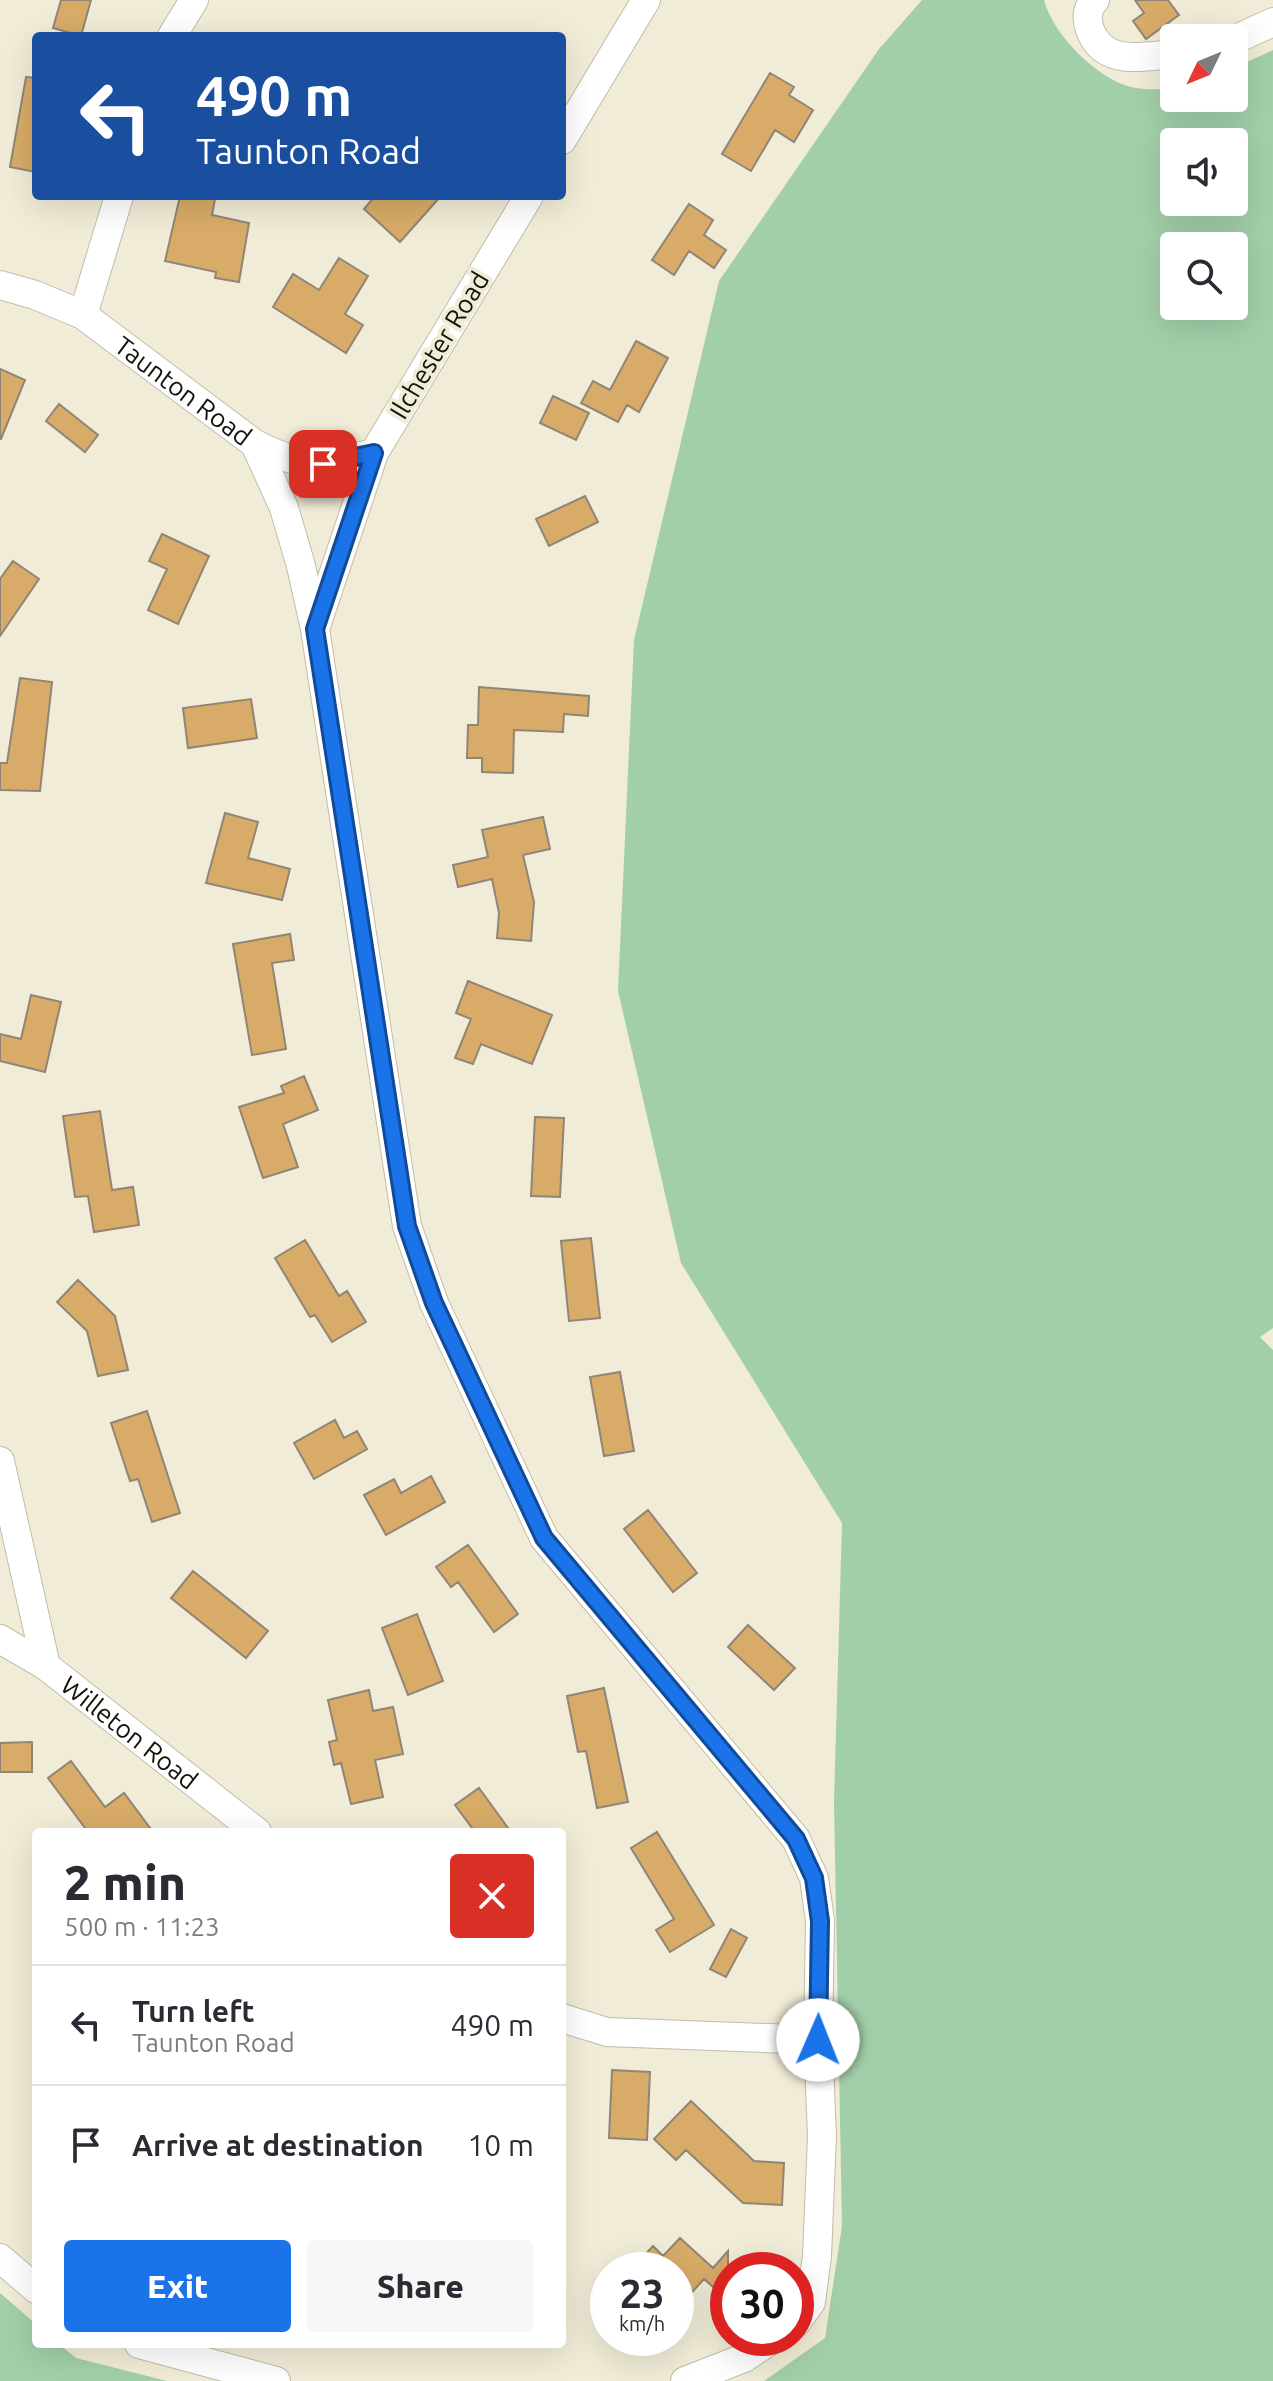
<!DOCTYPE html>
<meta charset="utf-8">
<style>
:root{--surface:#fff;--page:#f7f7f7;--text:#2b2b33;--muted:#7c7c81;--line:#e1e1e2;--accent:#1a73e8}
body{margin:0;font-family:Ubuntu,sans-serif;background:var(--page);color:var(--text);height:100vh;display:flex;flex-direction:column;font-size:30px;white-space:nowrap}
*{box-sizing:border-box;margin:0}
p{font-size:26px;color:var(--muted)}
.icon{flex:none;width:44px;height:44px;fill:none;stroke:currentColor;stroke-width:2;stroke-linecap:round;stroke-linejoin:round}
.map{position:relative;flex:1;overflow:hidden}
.panel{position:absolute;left:32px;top:1828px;width:534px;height:520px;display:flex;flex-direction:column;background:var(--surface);border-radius:8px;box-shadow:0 8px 32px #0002}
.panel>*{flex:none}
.guide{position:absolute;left:32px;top:32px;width:534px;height:168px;border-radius:8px;box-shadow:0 8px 32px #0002;background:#1a4fa0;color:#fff;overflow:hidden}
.needle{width:52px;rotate:227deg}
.controls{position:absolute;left:1160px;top:24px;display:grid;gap:16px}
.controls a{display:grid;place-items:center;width:88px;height:88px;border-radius:8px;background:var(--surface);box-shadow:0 8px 32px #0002;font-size:40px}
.speed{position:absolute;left:590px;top:2252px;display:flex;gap:16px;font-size:40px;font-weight:700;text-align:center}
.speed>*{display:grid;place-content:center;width:104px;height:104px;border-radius:50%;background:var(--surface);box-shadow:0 8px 32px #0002;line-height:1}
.speed small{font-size:20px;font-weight:400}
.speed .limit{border:12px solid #d22;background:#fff;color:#111}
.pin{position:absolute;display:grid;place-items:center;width:68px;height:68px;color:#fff;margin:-34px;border-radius:16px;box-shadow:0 4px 12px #0006}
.me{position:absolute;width:88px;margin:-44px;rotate:1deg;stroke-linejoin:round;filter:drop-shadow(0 0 6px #0008)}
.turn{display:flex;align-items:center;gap:28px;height:168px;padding:0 32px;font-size:36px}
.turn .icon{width:104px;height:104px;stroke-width:2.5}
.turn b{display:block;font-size:56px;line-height:68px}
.round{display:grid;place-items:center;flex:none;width:84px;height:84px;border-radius:8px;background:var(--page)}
.overview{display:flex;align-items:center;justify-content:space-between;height:136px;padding:0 32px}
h1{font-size:48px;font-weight:800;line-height:60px}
.primary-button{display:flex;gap:16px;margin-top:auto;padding:16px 32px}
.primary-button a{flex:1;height:92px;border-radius:8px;background:var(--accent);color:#fff;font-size:32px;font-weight:800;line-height:92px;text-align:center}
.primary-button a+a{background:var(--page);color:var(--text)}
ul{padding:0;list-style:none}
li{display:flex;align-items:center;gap:24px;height:120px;padding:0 32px;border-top:2px solid var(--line)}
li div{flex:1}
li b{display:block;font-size:30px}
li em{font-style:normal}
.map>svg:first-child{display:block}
.green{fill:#a2cfa9;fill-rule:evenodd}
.building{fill:#d8ab68;stroke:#918575;stroke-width:2}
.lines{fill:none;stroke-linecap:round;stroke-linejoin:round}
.minor-casing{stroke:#c1bda9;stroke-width:30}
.minor{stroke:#fff;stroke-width:28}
.route-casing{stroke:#114b97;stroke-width:20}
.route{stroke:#1a73e8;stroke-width:14}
.labels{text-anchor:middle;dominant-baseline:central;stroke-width:8;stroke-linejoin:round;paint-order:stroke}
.street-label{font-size:26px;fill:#14130b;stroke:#f0ecd7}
</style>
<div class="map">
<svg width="1273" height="2381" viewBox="0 0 1273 2381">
<rect width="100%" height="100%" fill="#f0ecd7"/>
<path class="green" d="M 922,0 L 1044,0 C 1053,35 1100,82 1136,88 C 1148,90 1162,89 1174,89 L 1174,98 L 1234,98 L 1234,68 L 1273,50 L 1273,1328 L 1260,1337 L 1273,1350 L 1273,2381 L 764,2381 L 825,2338 L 842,2226 L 834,1802 L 842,1523 L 681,1263 L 618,991 L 634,640 L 719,281 L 879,49 ZM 1174,142 L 1234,142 L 1234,202 L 1174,202 ZM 1174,246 L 1234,246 L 1234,306 L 1174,306 Z
M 0,2293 L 36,2324 L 36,2344 L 59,2344 L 76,2358 L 167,2381 L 0,2381 Z"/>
<path class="building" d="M 61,0 L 91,0 L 81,36 L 53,28 Z
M 1135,0 L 1168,0 L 1179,15 L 1146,39 L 1133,21 L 1144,13 Z
M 770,73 L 794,87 L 789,95 L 813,110 L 794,142 L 775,130 L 751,171 L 722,154 Z
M 26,77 L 36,78 L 36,172 L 10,167 Z
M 180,196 L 215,199 L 212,215 L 249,223 L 239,282 L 215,278 L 216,272 L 165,261 Z
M 375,196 L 441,196 L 400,242 L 364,209 Z
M 689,204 L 713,220 L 704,235 L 726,250 L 714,268 L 689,251 L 674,275 L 652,260 Z
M 339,258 L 368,276 L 345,314 L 363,325 L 346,353 L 273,307 L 293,274 L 319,290 Z
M 636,341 L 668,358 L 639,412 L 627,405 L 618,422 L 581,403 L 593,381 L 610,390 Z
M 0,369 L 25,380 L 1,439 L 0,439 Z
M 553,396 L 589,413 L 576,440 L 540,423 Z
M 59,404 L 98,435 L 85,452 L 46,421 Z
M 585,496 L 598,522 L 549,546 L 536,519 Z
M 162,534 L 209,556 L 178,624 L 148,610 L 167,569 L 149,561 Z
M 13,561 L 39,579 L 0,636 L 0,579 Z
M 20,678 L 52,682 L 40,791 L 0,790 L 0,763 L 7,763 Z
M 479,687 L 589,696 L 588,716 L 564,714 L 563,732 L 514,730 L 513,773 L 482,772 L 482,758 L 467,758 L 468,725 L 478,725 Z
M 251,699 L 257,738 L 188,748 L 183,708 Z
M 225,813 L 258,822 L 248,858 L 290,869 L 282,900 L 206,883 Z
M 543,817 L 550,849 L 523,855 L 534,902 L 531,941 L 497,938 L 499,913 L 492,879 L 458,887 L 453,865 L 488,857 L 482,830 Z
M 290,934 L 294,960 L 272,963 L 286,1049 L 252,1055 L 233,944 Z
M 468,981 L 552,1015 L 532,1064 L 481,1044 L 473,1064 L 455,1058 L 471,1019 L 456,1013 Z
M 31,995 L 61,1002 L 45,1072 L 0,1061 L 0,1034 L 21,1039 Z
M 304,1076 L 318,1110 L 283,1124 L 298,1167 L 263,1178 L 239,1107 L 284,1093 L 281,1086 Z
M 100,1111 L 112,1190 L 133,1187 L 139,1225 L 94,1232 L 88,1196 L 75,1197 L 63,1116 Z
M 535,1117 L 564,1118 L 560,1197 L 531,1196 Z
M 591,1238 L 600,1318 L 569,1321 L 561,1241 Z
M 305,1240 L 339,1296 L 347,1291 L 366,1322 L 332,1342 L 315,1315 L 310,1317 L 275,1258 Z
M 78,1280 L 115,1316 L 128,1370 L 98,1376 L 87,1331 L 57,1302 Z
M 620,1372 L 634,1451 L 604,1456 L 590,1377 Z
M 147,1411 L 180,1513 L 152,1522 L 138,1479 L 130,1481 L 111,1423 Z
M 335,1420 L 344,1438 L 357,1431 L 367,1449 L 314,1479 L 294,1443 Z
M 431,1476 L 445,1502 L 386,1535 L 364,1495 L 394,1479 L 401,1493 Z
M 648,1510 L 697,1573 L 673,1592 L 624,1529 Z
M 468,1545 L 518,1614 L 494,1632 L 458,1582 L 451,1587 L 436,1567 Z
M 193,1571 L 268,1631 L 246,1658 L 171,1598 Z
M 417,1614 L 443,1681 L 408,1695 L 382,1628 Z
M 748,1625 L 795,1668 L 774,1690 L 728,1647 Z
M 604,1688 L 628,1802 L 597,1808 L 586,1751 L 578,1752 L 567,1696 Z
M 369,1690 L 373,1711 L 393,1707 L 403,1754 L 375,1760 L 383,1797 L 351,1804 L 341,1763 L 334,1765 L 329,1742 L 337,1740 L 328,1700 Z
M 32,1742 L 32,1772 L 0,1772 L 0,1743 Z
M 71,1761 L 105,1807 L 124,1793 L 153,1832 L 88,1832 L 48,1778 Z
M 479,1788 L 511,1832 L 475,1832 L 455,1805 Z
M 657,1832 L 714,1925 L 670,1952 L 656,1930 L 674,1919 L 631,1848 Z
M 731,1929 L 747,1938 L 726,1977 L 710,1969 Z
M 612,2070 L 650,2072 L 647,2140 L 609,2138 Z
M 691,2101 L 754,2161 L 784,2163 L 782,2205 L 743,2203 L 686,2150 L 676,2160 L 654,2139 Z
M 680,2238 L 713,2268 L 728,2251 L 728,2300 L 704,2279 L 676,2310 L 676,2270 L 631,2270 L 653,2246 L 663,2256 Z"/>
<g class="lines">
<defs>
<g id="minor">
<path d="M 1095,0 C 1087,8 1086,18 1090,30 C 1104,67 1143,56 1174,54"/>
<path d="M 172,36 L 194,0"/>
<path d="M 1234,40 L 1273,22"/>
<path d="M 562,140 L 646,0"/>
<path d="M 529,196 L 374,453 L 315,629 L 407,1226 L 434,1303 L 544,1538 L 796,1839 L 814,1878 L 820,1921 L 818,2040 L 822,2136 L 817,2256 L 811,2302 L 796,2323"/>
<path id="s1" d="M 0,285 L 35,295 L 83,315 L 255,444 C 303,469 323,465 374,453"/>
<path d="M 83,315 L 119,196"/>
<path d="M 255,444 L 284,508 L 301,566 L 315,629"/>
<path d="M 0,1461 L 46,1666"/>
<path id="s2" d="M 0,1639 L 46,1666 L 257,1832"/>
<path d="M 562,2018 L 607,2032 L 818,2040"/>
<path d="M 0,2258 L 36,2289"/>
<path d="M 139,2344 L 276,2381"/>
<path d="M 685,2381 L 744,2358 L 774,2338"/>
</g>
</defs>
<use href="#minor" class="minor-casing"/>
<use href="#minor" class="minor"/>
</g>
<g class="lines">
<defs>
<path id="route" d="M 323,464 L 374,453 L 315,629 L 407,1226 L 434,1303 L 544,1538 L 796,1839 L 814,1878 L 820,1921 L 818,2040"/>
</defs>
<use href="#route" class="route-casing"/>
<use href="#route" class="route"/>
</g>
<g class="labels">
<g class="street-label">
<text transform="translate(439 345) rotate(-59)">Ilchester Road</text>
<text stroke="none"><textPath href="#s1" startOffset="214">Taunton Road</textPath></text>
<text stroke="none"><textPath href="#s2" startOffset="160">Willeton Road</textPath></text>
</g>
</g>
</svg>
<div class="controls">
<a><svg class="needle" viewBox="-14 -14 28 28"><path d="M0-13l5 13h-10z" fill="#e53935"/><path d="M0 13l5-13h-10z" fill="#7c7c81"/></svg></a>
<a><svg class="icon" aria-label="sound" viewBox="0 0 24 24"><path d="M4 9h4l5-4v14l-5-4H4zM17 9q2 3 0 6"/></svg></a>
<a><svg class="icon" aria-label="search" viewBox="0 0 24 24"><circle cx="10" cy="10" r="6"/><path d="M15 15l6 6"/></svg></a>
</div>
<div class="speed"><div>23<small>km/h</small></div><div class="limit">30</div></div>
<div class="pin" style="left:323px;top:464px;background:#d93025"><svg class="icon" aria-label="arrive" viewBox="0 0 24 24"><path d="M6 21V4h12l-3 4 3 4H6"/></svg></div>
<svg class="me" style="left:818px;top:2040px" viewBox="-20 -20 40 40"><circle r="19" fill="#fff"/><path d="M0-13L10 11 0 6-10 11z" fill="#1a73e8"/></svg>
<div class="guide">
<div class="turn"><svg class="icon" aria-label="left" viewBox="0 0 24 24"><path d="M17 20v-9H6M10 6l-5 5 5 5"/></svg><div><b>490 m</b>Taunton Road</div></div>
</div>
<section class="panel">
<div class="overview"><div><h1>2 min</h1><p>500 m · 11:23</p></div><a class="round" style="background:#d93025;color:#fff"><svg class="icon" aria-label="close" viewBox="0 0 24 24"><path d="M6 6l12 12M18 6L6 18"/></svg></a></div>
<ul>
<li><svg class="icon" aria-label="left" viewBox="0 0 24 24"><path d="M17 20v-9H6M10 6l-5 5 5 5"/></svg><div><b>Turn left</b><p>Taunton Road</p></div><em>490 m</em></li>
<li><svg class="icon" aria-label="arrive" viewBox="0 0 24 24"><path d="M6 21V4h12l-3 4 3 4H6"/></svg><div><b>Arrive at destination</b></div><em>10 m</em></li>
</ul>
<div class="primary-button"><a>Exit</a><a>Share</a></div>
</section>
</div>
